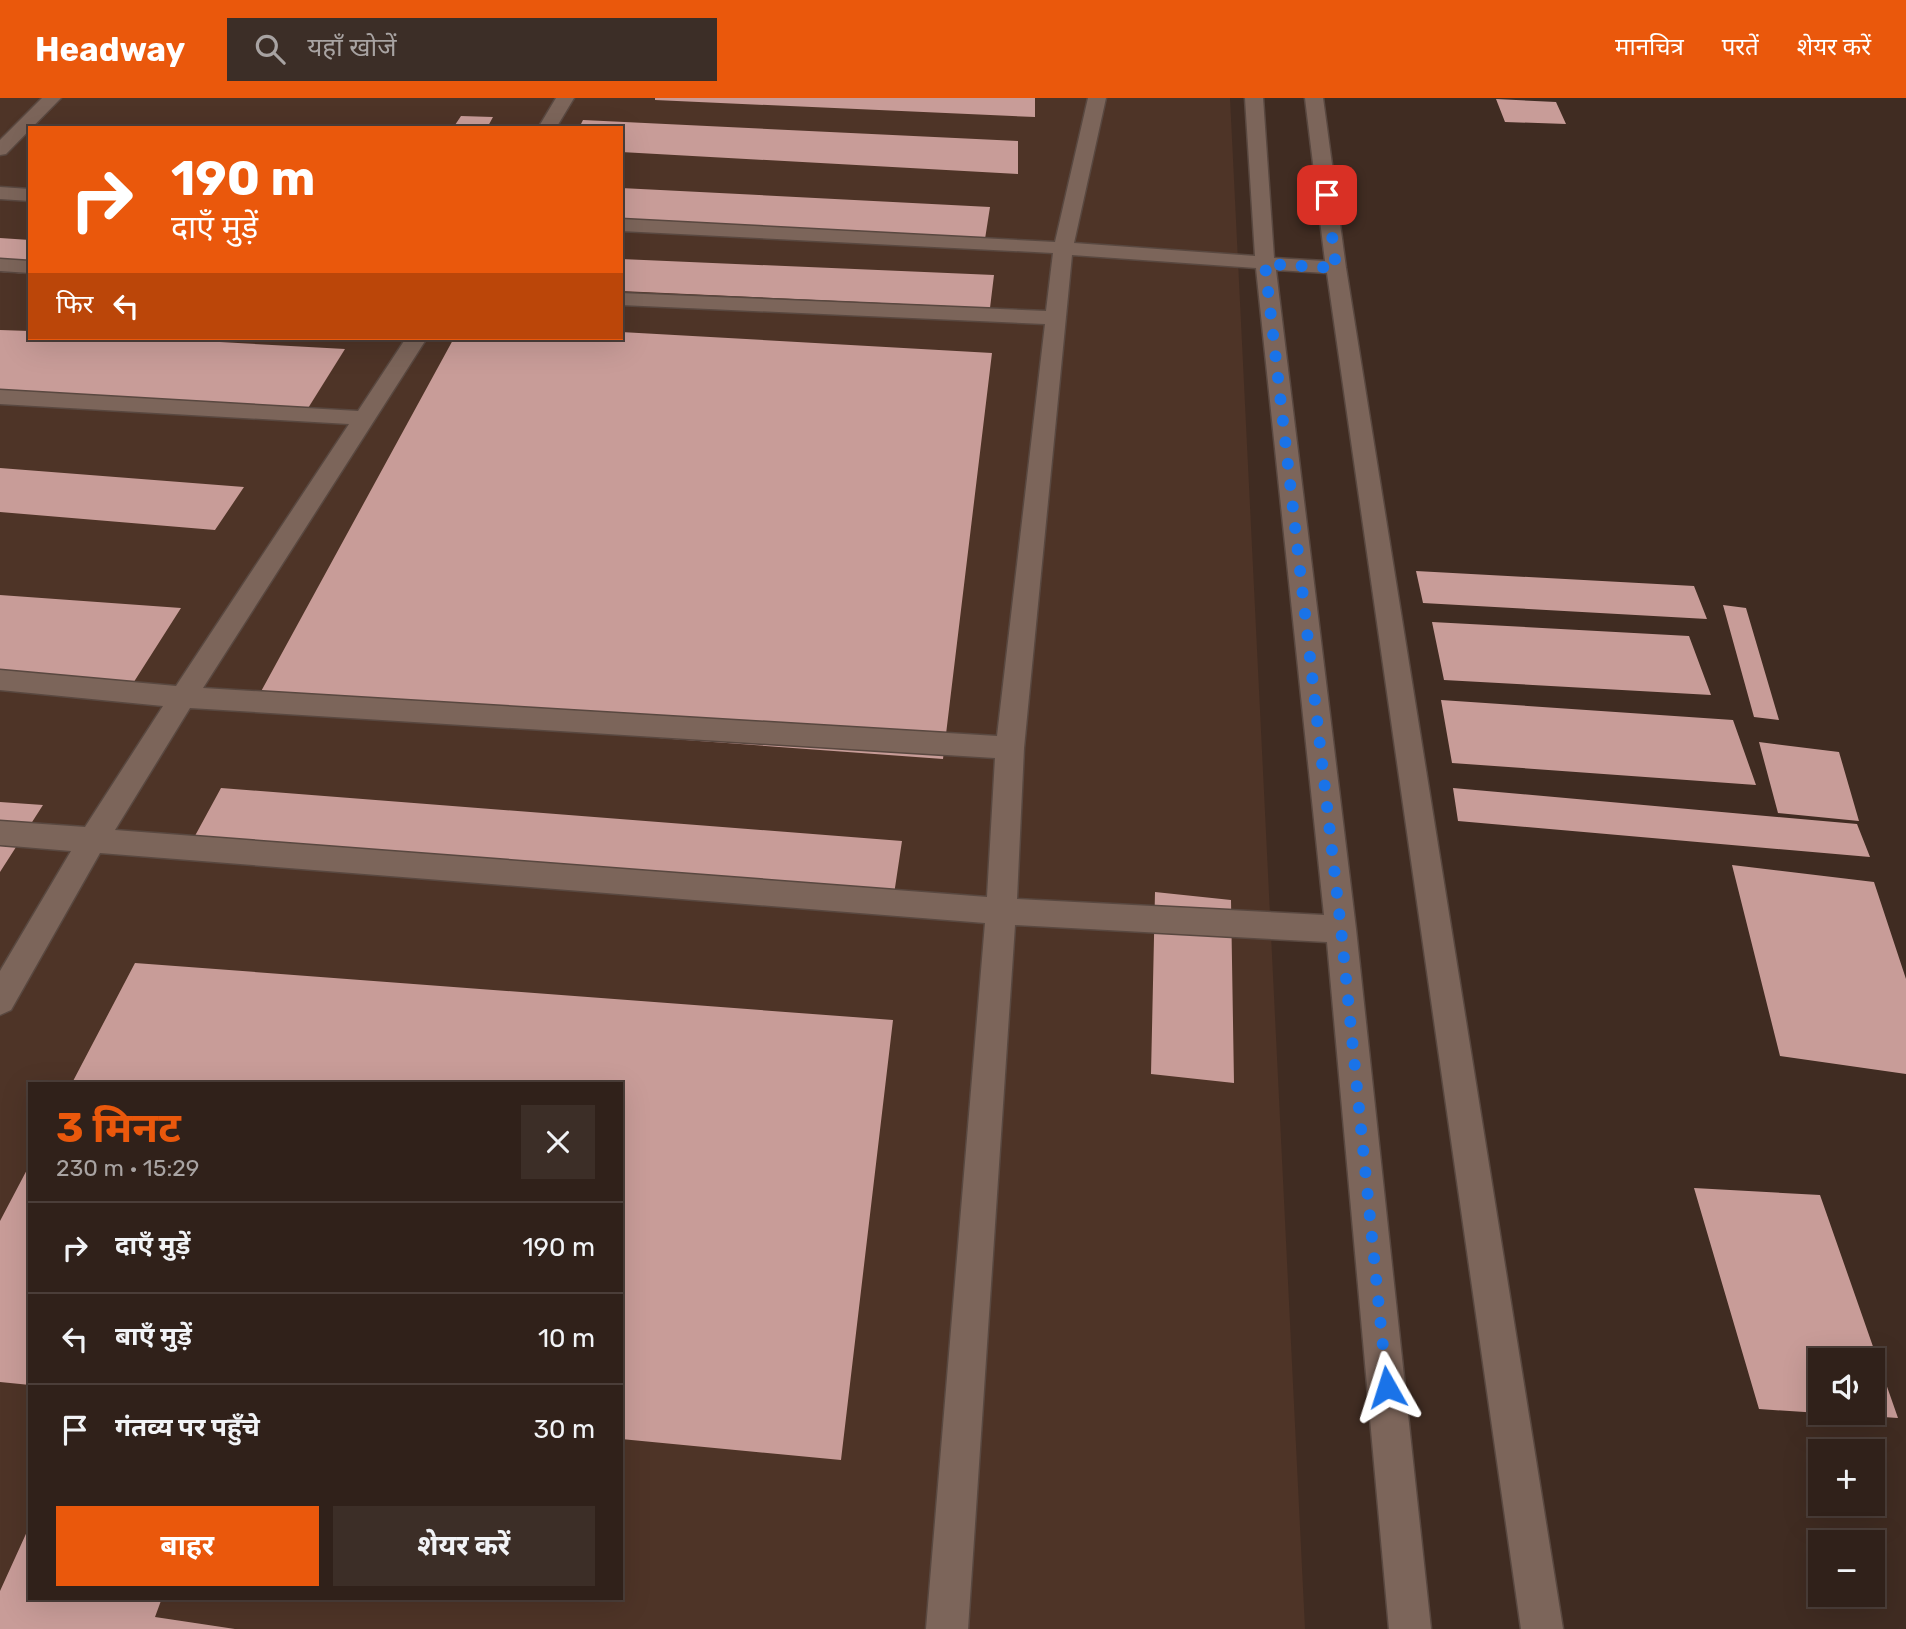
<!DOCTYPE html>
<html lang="hi">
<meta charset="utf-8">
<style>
:root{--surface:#30211a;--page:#3c2e27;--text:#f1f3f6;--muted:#a8a3a2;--line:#4b3e39;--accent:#ea580c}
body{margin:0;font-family:Rubik,"Noto Sans Devanagari",sans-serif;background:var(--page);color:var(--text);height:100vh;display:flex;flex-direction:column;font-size:26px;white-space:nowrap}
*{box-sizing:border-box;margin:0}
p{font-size:23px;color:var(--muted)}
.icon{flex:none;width:38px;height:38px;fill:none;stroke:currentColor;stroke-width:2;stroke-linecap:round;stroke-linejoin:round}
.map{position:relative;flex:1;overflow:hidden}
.panel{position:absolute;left:28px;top:984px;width:595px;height:518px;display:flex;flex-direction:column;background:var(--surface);border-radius:0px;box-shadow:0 7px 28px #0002,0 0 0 2px var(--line)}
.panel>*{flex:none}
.hud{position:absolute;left:28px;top:28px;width:595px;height:214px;border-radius:0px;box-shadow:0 7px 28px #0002,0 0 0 2px var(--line);background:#ea580c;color:#fff;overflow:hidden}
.tools{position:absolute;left:1808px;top:1250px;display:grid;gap:14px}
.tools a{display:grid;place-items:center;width:77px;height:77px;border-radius:0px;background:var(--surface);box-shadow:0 7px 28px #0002,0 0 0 2px var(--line);font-size:35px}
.pin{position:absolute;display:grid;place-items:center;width:60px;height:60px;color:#fff;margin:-30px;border-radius:14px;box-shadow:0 4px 10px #0006}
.me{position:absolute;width:77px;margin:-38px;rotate:354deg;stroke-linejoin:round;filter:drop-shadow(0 0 5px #0008)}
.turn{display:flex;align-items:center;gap:24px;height:147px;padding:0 28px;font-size:32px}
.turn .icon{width:91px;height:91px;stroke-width:2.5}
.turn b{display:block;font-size:49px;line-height:60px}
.then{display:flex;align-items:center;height:66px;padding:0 28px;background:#0003;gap:14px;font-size:26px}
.round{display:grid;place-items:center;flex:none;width:74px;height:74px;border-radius:0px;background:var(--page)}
.summary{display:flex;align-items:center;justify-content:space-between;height:119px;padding:0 28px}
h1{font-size:42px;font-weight:700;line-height:52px;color:var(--accent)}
.cta{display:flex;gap:14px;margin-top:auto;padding:14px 28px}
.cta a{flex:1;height:80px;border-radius:0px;background:var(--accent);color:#fff;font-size:28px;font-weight:700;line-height:80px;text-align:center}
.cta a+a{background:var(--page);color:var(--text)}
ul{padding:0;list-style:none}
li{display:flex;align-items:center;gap:21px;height:91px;padding:0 28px;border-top:2px solid var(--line)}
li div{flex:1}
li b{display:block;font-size:26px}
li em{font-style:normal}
header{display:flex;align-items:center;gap:42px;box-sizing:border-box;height:98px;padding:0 35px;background:var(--accent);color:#fff}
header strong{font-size:33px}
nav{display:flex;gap:38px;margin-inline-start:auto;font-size:24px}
.search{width:490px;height:63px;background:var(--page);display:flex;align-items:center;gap:18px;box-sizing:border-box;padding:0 24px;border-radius:0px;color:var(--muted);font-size:26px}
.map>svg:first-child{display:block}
.built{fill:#4e3427;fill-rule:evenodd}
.building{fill:#c89c98}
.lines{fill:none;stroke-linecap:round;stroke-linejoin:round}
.service-casing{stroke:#594840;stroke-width:3}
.service{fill:#7c655a;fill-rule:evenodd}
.route{stroke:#1a73e8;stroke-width:12;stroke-dasharray:0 21.6}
</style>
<header>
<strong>Headway</strong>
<div class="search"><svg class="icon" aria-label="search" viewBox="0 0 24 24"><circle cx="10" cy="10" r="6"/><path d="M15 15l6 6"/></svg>यहाँ खोजें</div>
<nav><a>मानचित्र</a><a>परतें</a><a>शेयर करें</a></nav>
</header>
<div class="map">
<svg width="1906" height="1531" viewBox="0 0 1906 1531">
<rect width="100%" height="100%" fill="#402c22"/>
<path class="built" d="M 0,0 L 1230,0 L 1305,1531 L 0,1531 ZM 30,30 L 621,30 L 621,240 L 30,240 ZM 30,985 L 621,985 L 621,1500 L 30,1500 Z"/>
<path class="building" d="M 655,0 L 1035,0 L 1035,19 L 655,2 Z
M 1496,1 L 1556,4 L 1566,26 L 1505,24 Z
M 461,18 L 493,19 L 487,30 L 453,30 Z
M 583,22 L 1018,43 L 1018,76 L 621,54 L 621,30 L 579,30 Z
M 621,90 L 990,109 L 985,141 L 621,121 Z
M 0,140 L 30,142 L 30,176 L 0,174 Z
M 621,161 L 994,177 L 990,210 L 621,193 Z
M 0,232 L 30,233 L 30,240 L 148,240 L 345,251 L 305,315 L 0,297 Z
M 621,234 L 992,255 L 943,661 L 252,610 L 454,240 L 621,240 Z
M 0,370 L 244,389 L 215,432 L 0,414 Z
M 1416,473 L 1694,488 L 1707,521 L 1423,505 Z
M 0,497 L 181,510 L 123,601 L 0,591 Z
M 1723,507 L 1746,510 L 1779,622 L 1754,619 Z
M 1432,524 L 1689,538 L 1711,597 L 1444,582 Z
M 1441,602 L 1733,622 L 1756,687 L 1452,665 Z
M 1759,644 L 1839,654 L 1859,723 L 1778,715 Z
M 221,690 L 902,743 L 893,803 L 190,747 Z
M 1453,690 L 1857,726 L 1870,759 L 1458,723 Z
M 0,704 L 43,707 L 0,774 Z
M 1732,767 L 1874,784 L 1906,881 L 1906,976 L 1780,958 Z
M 1155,794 L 1231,802 L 1234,985 L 1151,976 Z
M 135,865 L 893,922 L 841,1362 L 621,1341 L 621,985 L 72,985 Z
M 30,1066 L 30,1287 L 0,1284 L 0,1123 Z
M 1694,1090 L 1820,1097 L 1898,1320 L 1838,1316 L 1872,1314 L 1872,1262 L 1820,1262 L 1820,1315 L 1759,1311 Z
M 30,1427 L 30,1500 L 162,1500 L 155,1519 L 235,1531 L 0,1531 L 0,1493 Z"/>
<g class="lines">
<defs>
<path id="service" d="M 42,0 L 61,0 L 6,56 L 0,57 L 0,42 Z
M 556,0 L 574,0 L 556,30 L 538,30 Z
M 1088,0 L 1106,0 L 1074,145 L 1255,158 L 1245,0 L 1263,0 L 1274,160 L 1325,163 L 1305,0 L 1323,0 L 1346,170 L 1563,1531 L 1521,1531 L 1327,175 L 1276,172 L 1356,831 L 1431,1531 L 1389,1531 L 1327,844 L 1015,827 L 968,1531 L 926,1531 L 985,825 L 100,755 L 11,912 L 0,917 L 0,873 L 71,753 L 0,747 L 0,723 L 85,729 L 163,608 L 0,592 L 0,572 L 176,588 L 349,326 L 0,306 L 0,292 L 358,313 L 406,240 L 427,240 L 203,590 L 997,638 L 1045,226 L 621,207 L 621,195 L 1046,213 L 1053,155 L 621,133 L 621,121 L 1055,144 ZM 1072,157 L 1256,170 L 1324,817 L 1017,801 L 1024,650 ZM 190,610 L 995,660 L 987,799 L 115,732 Z
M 0,89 L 30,91 L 30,103 L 0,101 Z
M 0,161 L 30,163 L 30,175 L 0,173 Z"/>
</defs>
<use href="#service" class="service-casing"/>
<use href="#service" class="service"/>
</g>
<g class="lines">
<path class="route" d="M 1327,97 L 1336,170 L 1265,166 L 1341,831 L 1387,1289"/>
</g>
</svg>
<div class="tools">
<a><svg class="icon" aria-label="sound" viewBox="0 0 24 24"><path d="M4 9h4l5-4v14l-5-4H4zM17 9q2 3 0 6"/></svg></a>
<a>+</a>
<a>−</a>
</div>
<div class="pin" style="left:1327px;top:97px;background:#d93025"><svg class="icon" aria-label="arrive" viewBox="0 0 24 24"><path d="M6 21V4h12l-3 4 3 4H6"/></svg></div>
<svg class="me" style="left:1387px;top:1289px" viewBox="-20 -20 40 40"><path d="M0-17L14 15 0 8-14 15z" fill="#1a73e8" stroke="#fff" stroke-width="4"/></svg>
<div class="hud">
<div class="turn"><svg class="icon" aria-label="right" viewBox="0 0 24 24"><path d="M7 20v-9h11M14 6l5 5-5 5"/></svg><div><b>190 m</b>दाएँ मुड़ें</div></div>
<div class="then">फिर<svg class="icon" aria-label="left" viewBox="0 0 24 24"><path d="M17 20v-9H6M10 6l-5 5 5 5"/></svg></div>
</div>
<section class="panel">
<div class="summary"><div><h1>3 मिनट</h1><p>230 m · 15:29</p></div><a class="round"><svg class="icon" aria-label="close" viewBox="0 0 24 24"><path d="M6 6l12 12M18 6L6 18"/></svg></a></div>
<ul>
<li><svg class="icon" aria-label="right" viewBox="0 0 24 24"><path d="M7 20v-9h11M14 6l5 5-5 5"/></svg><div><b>दाएँ मुड़ें</b></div><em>190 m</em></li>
<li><svg class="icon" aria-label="left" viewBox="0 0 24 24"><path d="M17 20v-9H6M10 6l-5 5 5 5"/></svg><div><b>बाएँ मुड़ें</b></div><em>10 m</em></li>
<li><svg class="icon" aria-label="arrive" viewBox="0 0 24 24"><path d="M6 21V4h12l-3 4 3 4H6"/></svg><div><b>गंतव्य पर पहुँचे</b></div><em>30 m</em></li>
</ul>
<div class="cta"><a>बाहर</a><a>शेयर करें</a></div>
</section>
</div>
